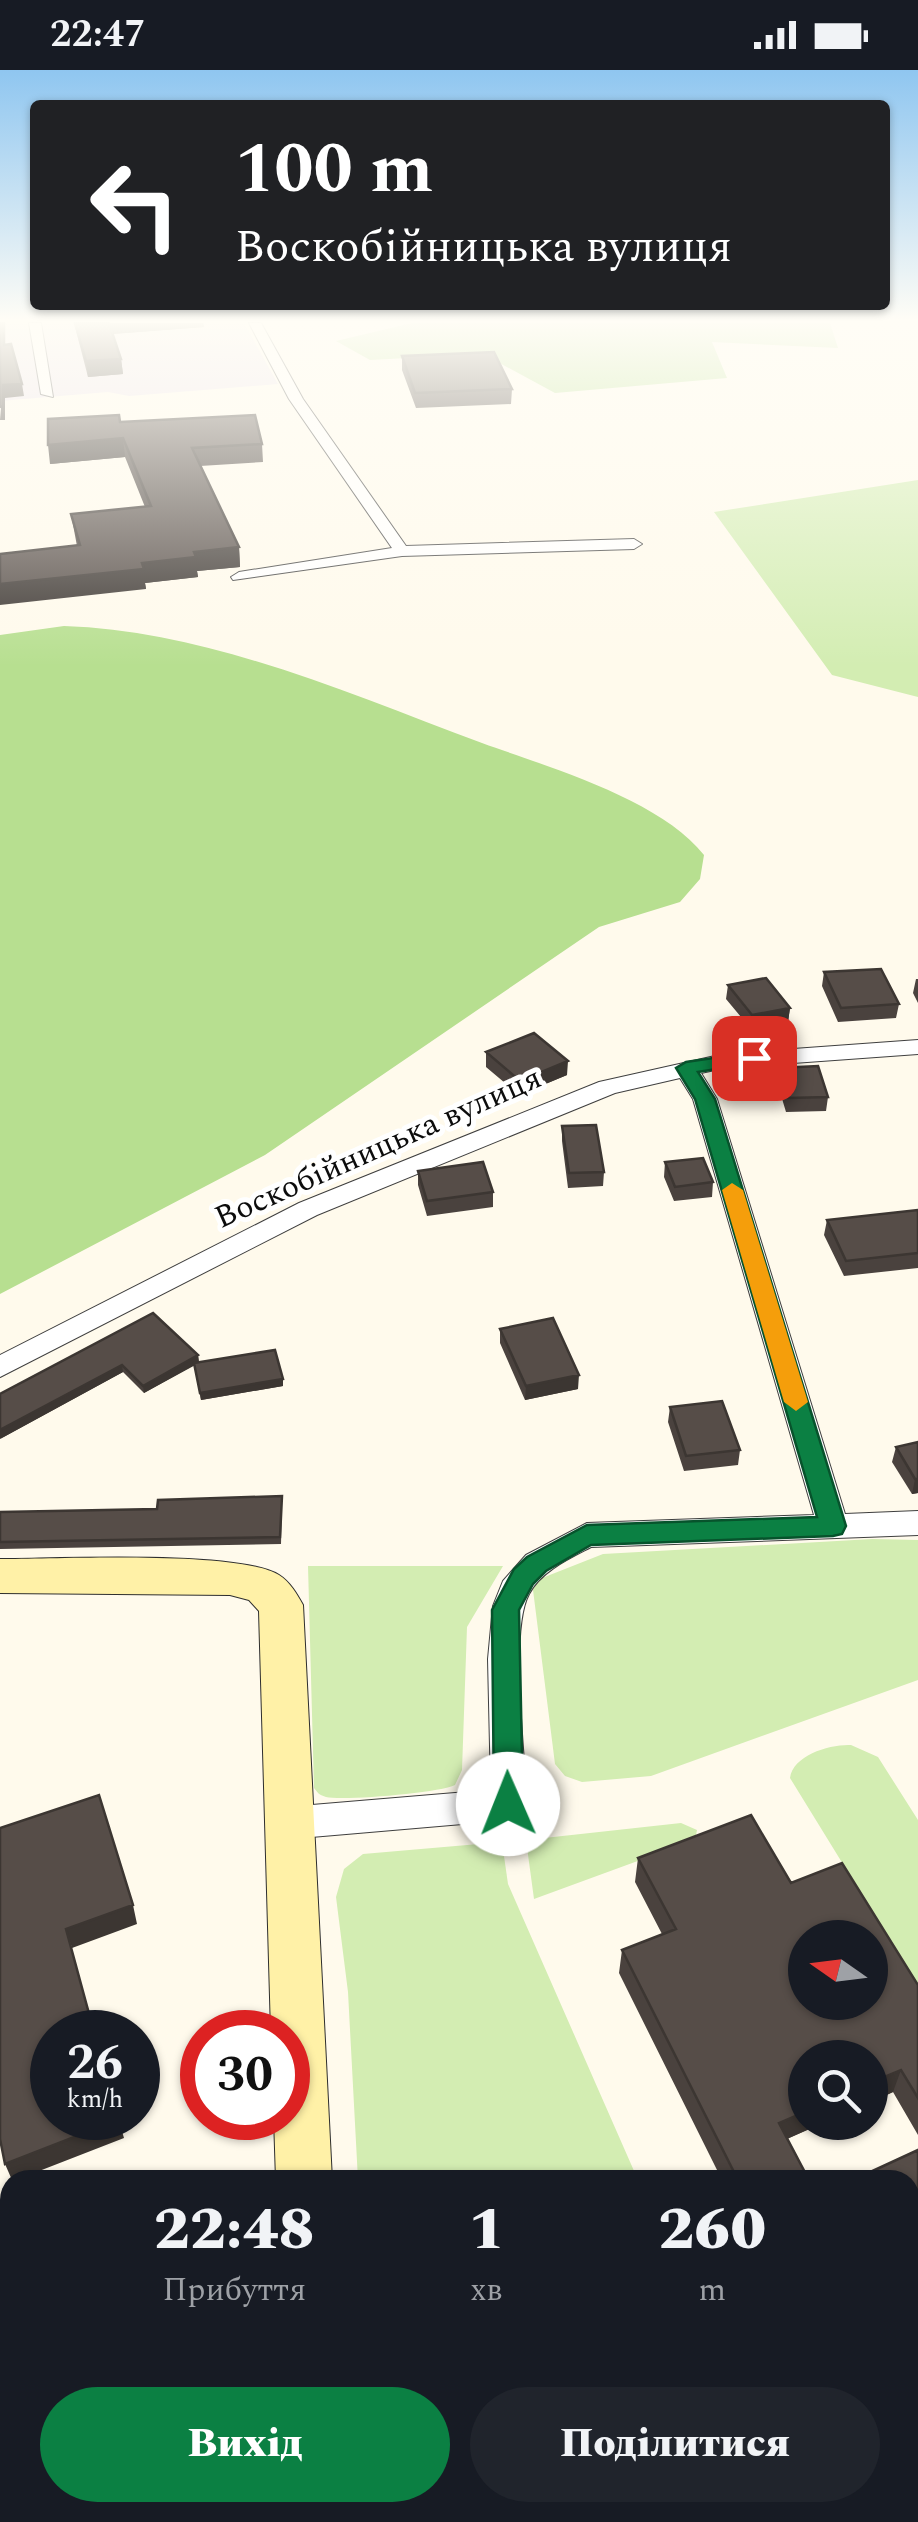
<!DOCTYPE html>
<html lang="uk">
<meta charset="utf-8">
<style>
:root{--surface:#171b24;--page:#20242c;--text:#f1f3f6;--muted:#9ea1a6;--accent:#0b8043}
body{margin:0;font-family:Spectral,serif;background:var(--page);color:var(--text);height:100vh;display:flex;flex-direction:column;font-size:38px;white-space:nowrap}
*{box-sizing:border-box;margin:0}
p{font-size:32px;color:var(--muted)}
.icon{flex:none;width:55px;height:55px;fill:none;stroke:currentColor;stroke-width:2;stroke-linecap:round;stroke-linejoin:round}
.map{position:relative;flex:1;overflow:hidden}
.drawer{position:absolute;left:0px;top:2100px;width:920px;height:352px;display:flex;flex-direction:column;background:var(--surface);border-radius:30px 30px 0 0;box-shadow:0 2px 8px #0004}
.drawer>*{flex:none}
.guide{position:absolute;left:30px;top:30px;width:860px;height:210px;border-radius:10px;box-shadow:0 2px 8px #0004;background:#202124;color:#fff;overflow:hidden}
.needle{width:65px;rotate:284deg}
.fabs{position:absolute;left:788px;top:1850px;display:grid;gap:20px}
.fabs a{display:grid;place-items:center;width:100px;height:100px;border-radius:50%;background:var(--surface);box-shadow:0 2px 8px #0004;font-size:50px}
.speed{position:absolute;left:30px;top:1940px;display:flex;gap:20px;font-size:50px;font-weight:700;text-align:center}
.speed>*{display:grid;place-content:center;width:130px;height:130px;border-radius:50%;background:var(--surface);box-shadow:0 2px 8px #0004;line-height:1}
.speed small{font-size:25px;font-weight:400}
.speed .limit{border:15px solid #d22;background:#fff;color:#111}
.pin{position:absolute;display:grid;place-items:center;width:85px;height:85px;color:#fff;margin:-42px;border-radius:20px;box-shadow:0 5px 15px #0006}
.me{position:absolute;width:110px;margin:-55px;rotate:359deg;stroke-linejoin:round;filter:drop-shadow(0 0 8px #0008)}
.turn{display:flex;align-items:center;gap:35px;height:210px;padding:0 40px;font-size:45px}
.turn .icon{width:130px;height:130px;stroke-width:2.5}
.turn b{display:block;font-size:70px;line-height:85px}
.eta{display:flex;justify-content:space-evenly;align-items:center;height:170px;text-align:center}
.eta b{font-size:60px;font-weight:800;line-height:70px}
.action{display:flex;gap:20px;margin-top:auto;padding:20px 40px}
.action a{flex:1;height:115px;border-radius:60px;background:var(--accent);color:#fff;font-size:40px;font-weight:800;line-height:115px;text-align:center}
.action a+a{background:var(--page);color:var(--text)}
.status{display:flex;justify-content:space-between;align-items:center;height:70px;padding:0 50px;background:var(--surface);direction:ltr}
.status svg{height:28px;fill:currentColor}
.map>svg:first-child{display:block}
.industrial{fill:#eadfec}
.farmland{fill:#f8f2c9}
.green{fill:#d3edb2}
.forest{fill:#b7df90}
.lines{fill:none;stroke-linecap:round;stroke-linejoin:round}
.street-casing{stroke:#3f3f3f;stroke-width:2}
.secondary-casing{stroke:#2e2e2e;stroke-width:2}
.street{fill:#fff;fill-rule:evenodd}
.secondary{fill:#fff1a7;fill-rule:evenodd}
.wall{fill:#4a423e}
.shaded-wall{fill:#3c3632}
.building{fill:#564d48;stroke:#3c3632;stroke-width:2.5;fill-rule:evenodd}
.route{fill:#0b8043;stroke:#07532c;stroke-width:2.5}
.slow{fill:#f59e0b}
.labels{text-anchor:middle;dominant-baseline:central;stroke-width:10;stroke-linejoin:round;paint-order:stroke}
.street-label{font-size:32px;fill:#0c0c0c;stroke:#fff}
</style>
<div class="status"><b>22:47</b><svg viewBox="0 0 49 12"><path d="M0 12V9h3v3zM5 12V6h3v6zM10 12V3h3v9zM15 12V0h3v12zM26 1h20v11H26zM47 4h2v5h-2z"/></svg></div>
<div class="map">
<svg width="918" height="2452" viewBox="0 0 918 2452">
<rect width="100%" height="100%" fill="#fffaec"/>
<path class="industrial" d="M 0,253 L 244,253 L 278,314 L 129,326 L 108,322 L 0,331 Z"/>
<path class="farmland" d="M 548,2442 L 786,2442 L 791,2452 L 523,2452 Z"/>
<path class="green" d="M 918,410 L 918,627 L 832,605 L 714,442 Z
M 872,1469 L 918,1470 L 918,1610 L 651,1706 L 582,1712 L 565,1706 L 555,1694 L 532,1512 L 603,1484 Z
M 308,1496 L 503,1496 L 467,1557 L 462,1700 L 455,1715 C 439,1723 343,1731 326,1727 C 318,1724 319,1724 314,1718 Z
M 851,1675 L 878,1687 L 918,1750 L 918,1916 L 790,1708 C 793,1685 830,1674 851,1675 Z
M 681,1753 L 697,1760 L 695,1770 L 534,1829 L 526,1770 Z
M 502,1772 L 508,1814 L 638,2110 L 358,2110 L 348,1922 L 336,1827 L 344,1799 L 363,1784 Z"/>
<path class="forest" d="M 412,253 L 830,253 L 838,278 L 712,272 L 727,308 L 555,323 L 483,284 L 370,290 L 336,271 Z
M 64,556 C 209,561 347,623 482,673 C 548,697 660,729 704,785 L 700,809 L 680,832 L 599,857 L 265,1085 L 0,1224 L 0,565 Z"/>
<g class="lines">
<defs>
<path id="street" d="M 29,253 L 41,253 L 53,327 L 41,324 Z
M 249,253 L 261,253 L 303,329 L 406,476 L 634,469 L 642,474 L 634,479 L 402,486 L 233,510 L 231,507 L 239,502 L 392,478 L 289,329 Z
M 918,970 L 918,984 L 724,998 L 701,1003 L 717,1029 L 845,1444 L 918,1441 L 918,1465 L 591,1477 C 570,1488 541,1501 529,1524 C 509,1561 525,1688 527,1734 L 522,1745 L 509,1750 L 288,1769 L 275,1764 L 270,1753 L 275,1742 L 288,1737 L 491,1720 L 488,1589 L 493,1536 L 503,1511 L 526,1485 L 587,1453 L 814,1445 L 693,1029 L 680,1008 L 615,1023 L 317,1145 L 0,1307 L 0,1285 L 299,1133 L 599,1012 L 724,984 Z"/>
<path id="secondary" d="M 0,1489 C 56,1489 239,1480 279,1505 C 290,1512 297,1524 303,1535 L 332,2110 L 276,2110 L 274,2048 L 288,2048 L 288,1962 L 271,1962 L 259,1541 L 249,1530 L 230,1525 L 0,1523 Z
M 291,2442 L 355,2442 L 356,2452 L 292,2452 Z"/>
</defs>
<use href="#street" class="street-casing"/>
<use href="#secondary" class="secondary-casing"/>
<use href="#street" class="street"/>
<use href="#secondary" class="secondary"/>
</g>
<path class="wall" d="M 74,253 L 203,253 L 204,257 L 113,264 L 121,289 L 123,304 L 88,307 Z
M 402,286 L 512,319 L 511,334 L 416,338 L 402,300 Z
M 120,352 L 262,374 L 263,392 L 200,396 L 239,477 L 240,497 L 197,501 L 198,507 L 145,513 L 146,519 L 77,476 L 71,444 L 145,437 L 125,387 L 50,394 Z
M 824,902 L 899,934 L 896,948 L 838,952 L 822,916 Z
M 916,909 L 918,909 L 918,933 L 913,923 Z
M 728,915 L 790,938 L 788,952 L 751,959 L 726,929 Z
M 486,982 L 567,1005 L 519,1025 L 486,997 Z
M 779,998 L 828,1027 L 826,1041 L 786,1042 L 777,1012 Z
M 562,1056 L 604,1102 L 603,1116 L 568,1118 L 562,1071 Z
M 665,1092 L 713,1112 L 712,1127 L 674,1131 L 664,1107 Z
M 418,1101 L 493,1122 L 493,1137 L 427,1146 L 418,1115 Z
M 918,1140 L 918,1198 L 844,1206 L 824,1165 L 827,1150 Z
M 153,1243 L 198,1285 L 199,1293 L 283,1309 L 283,1316 L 201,1330 L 194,1295 L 144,1323 L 123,1302 L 0,1369 Z
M 500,1259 L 578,1319 L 525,1330 L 500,1273 Z
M 670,1337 L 740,1380 L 738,1395 L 684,1401 L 668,1352 Z
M 918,1372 L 918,1423 L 912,1424 L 892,1392 L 896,1377 Z
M 282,1434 L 281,1474 L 0,1479 L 0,1442 L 157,1439 Z
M 638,1788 L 791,1813 L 918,1915 L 918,2065 L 893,2022 L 787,2069 L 809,2110 L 722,2110 L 619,1903 L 622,1880 L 662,1864 L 635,1812 Z
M 918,2080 L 918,2452 L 893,2452 L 888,2442 L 910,2442 Z"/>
<path class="shaded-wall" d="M 108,253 L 203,253 L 204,257 L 110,264 Z
M 121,289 L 123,304 L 88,307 L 86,291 Z
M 22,314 L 24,326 L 5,328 L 5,350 L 0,350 L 3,315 Z
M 123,368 L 125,387 L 50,394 L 48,375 Z
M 239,477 L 240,497 L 197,501 L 198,507 L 145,513 L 146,519 L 0,535 L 0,514 L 142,493 L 194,482 Z
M 790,938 L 788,952 L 751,959 L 752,945 Z
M 568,991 L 567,1005 L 519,1025 L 520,1011 Z
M 198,1285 L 199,1293 L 144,1323 L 143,1316 Z
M 122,1295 L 123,1302 L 0,1369 L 0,1360 Z
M 579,1305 L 578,1319 L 525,1330 L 526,1316 Z
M 283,1309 L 283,1316 L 201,1330 L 200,1323 Z
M 915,1409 L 918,1409 L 918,1423 L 912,1424 Z
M 133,1835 L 137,1854 L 72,1878 L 66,1859 Z
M 901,2000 L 893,2022 L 870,2033 L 870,2013 Z
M 805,2042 L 805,2052 L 825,2052 L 773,2075 L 779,2053 Z
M 118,2048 L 124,2068 L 16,2110 L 12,2110 L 5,2094 Z
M 0,2374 L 10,2422 L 10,2430 L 0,2382 Z"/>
<path class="building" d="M 0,253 L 4,253 L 4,275 L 11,274 L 22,314 L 3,315 L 3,336 L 0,337 Z
M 75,253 L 109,253 L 121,289 L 86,291 Z
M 494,282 L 512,319 L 415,323 L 402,286 Z
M 119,345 L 120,352 L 255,345 L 262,374 L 192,378 L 239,477 L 194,482 L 196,487 L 142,493 L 144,499 L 0,514 L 0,484 L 80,475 L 71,444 L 151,436 L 123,368 L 48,375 L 48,349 Z
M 881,899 L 899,934 L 841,938 L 824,902 Z
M 766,908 L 790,938 L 752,945 L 728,915 Z
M 534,963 L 568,991 L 520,1011 L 486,982 Z
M 818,996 L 828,1027 L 788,1028 L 779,998 Z
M 596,1055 L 604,1102 L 569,1103 L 562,1056 Z
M 703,1088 L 713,1112 L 675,1117 L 665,1092 Z
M 483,1092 L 493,1122 L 427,1131 L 418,1101 Z
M 918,1140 L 918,1183 L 846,1191 L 827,1150 Z
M 153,1243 L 198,1285 L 143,1316 L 122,1295 L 0,1360 L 0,1324 Z
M 553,1248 L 579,1305 L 526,1316 L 500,1259 Z
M 275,1280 L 283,1309 L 200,1323 L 194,1293 Z
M 722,1331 L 740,1380 L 686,1386 L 670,1337 Z
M 918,1372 L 918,1409 L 915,1409 L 896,1377 Z
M 282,1426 L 280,1467 L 0,1472 L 0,1442 L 157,1439 L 158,1430 Z
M 99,1725 L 133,1835 L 66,1859 L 94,1962 L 52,1962 L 52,2048 L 118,2048 L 118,2050 L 5,2094 L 0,2069 L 0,1758 Z
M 751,1745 L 791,1813 L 842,1793 L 918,1915 L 918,2028 L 901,2000 L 870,2013 L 870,1988 L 805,1988 L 805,2042 L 779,2053 L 809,2110 L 738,2110 L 622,1880 L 676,1859 L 638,1788 ZM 805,1868 L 870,1868 L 870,1932 L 805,1932 Z
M 918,2080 L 918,2452 L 911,2452 L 906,2442 L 910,2442 L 910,2110 L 853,2110 Z
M 0,2382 L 10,2430 L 10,2442 L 12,2442 L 14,2452 L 0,2452 Z"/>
<linearGradient id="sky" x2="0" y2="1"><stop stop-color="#8fc6f0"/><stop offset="0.42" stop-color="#fffdf6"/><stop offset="1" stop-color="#fffdf6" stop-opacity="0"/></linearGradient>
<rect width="918" height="596" fill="url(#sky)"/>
<path class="route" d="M 754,982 L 761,984 L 761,992 L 698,1002 L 715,1029 L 846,1456 L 842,1464 L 833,1466 L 591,1475 L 546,1501 L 533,1514 L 519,1540 L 523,1734 L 519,1743 L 508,1747 L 498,1743 L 494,1734 L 492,1540 L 514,1499 L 527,1487 L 587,1455 L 817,1447 L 695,1029 L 676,998 L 686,992 Z"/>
<path class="slow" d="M 732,1113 L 743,1120 L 808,1332 L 796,1341 L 784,1332 L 722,1120 Z"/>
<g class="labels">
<g class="street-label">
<text transform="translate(378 1078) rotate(-24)">Воскобійницька вулиця</text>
</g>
</g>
</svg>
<div class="fabs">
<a><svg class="needle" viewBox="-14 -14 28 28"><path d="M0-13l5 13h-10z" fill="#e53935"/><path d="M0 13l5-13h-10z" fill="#9ea1a6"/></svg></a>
<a><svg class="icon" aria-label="search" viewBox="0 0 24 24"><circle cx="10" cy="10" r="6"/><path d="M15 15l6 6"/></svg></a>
</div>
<div class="speed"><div>26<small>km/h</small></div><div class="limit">30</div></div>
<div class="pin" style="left:754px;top:988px;background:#d93025"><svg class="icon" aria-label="arrive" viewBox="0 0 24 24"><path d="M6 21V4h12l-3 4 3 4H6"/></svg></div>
<svg class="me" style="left:508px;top:1734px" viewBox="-20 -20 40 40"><circle r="19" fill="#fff"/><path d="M0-13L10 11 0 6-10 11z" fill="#0b8043"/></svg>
<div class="guide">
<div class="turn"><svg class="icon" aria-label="left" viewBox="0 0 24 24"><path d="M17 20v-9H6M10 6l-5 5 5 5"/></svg><div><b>100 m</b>Воскобійницька вулиця</div></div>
</div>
<section class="drawer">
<div class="eta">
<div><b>22:48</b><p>Прибуття</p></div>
<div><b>1</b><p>хв</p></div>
<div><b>260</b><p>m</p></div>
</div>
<div class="action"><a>Вихід</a><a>Поділитися</a></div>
</section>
</div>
